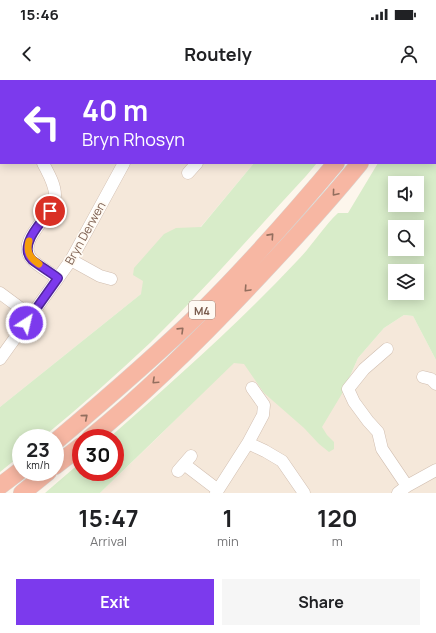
<!DOCTYPE html>
<style>
:root{--surface:#fff;--page:#f6f6f6;--text:#202124;--muted:#757577;--accent:#7c3aed}
body{margin:0;font-family:Manrope,sans-serif;background:var(--page);color:var(--text);height:100vh;display:flex;flex-direction:column;font-size:15px;white-space:nowrap}
*{box-sizing:border-box;margin:0}
p{font-size:13px;color:var(--muted)}
.icon{flex:none;width:22px;height:22px;fill:none;stroke:currentColor;stroke-width:2;stroke-linecap:round;stroke-linejoin:round}
.map{position:relative;height:413px;overflow:hidden}
.sheet{display:flex;flex-direction:column;background:var(--surface);flex:1}
.sheet>*{flex:none}
.top-card{position:absolute;left:0px;top:0px;width:436px;height:84px;box-shadow:0 2px 10px #0003;background:#7c3aed;color:#fff;overflow:hidden}
.fabs{position:absolute;left:388px;top:96px;display:grid;gap:8px}
.fabs a{display:grid;place-items:center;width:36px;height:36px;border-radius:0px;background:var(--surface);box-shadow:0 2px 10px #0003;font-size:20px}
.speed{position:absolute;left:12px;top:349px;display:flex;gap:8px;font-size:20px;font-weight:700;text-align:center}
.speed>*{display:grid;place-content:center;width:52px;height:52px;border-radius:50%;background:var(--surface);box-shadow:0 2px 10px #0003;line-height:1}
.speed small{font-size:10px;font-weight:400}
.speed .limit{border:6px solid #d22;background:#fff;color:#111}
.pin{position:absolute;display:grid;place-items:center;width:34px;height:34px;color:#fff;margin:-17px;border:2px solid #fff;border-radius:50%;box-shadow:0 1px 4px #0007}
.me{position:absolute;width:44px;margin:-22px;rotate:35deg;stroke-linejoin:round;filter:drop-shadow(0 0 3px #0008)}
.turn{display:flex;align-items:center;gap:14px;height:84px;padding:0 16px;font-size:18px}
.turn .icon{width:52px;height:52px;stroke-width:2.5}
.turn b{display:block;font-size:28px;line-height:34px}
.eta{display:flex;justify-content:space-evenly;align-items:center;height:68px;text-align:center}
.eta b{font-size:24px;font-weight:700;line-height:28px}
.button{display:flex;gap:8px;margin-top:auto;padding:8px 16px}
.button a{flex:1;height:46px;border-radius:0px;background:var(--accent);color:#fff;font-size:16px;font-weight:700;line-height:46px;text-align:center}
.button a+a{background:var(--page);color:var(--text)}
.status{display:flex;justify-content:space-between;align-items:center;height:28px;padding:0 20px;background:var(--surface);direction:ltr}
.status svg{height:11px;fill:currentColor}
header{display:flex;justify-content:space-between;align-items:center;height:52px;padding:0 16px;background:var(--surface);font-size:18px;font-weight:700}
.map>svg:first-child{display:block}
.residential{fill:#f5e8da}
.green{fill:#d8ecc9;fill-rule:evenodd}
.lines{fill:none;stroke-linecap:round;stroke-linejoin:round}
.minor-casing{stroke:#d1beb0;stroke-width:13}
.highway-casing{stroke:#dad1cd;stroke-width:18}
.minor{stroke:#fff;stroke-width:12}
.highway{stroke:#f7b7a3;stroke-width:17}
.oneway{stroke:#936e5e}
.route-casing{stroke:#51269a;stroke-width:10}
.route{stroke:#7c3aed;stroke-width:7}
.slow{stroke:#f59e0b;stroke-width:7}
.labels{text-anchor:middle;dominant-baseline:central;stroke-width:3.5;stroke-linejoin:round;paint-order:stroke}
.shield{fill:#fffaf3;stroke:#a28b7f;stroke-width:1}
.shield-label{font-size:11px;font-weight:bold;fill:#7a5c4d}
.street-label{font-size:12px;fill:#7a5c4d;stroke:#fffaf3}
</style>
<div class="status"><b>15:46</b><svg viewBox="0 0 49 12"><path d="M0 12V9h3v3zM5 12V6h3v6zM10 12V3h3v9zM15 12V0h3v12zM26 1h20v11H26zM47 4h2v5h-2z"/></svg></div>
<header><svg class="icon" aria-label="back" viewBox="0 0 24 24"><path d="M15 5l-7 7 7 7"/></svg>Routely<svg class="icon" aria-label="person" viewBox="0 0 24 24"><circle cx="12" cy="8" r="4"/><path d="M4 21q1-7 8-7t8 7"/></svg></header>
<div class="map">
<svg width="436" height="413" viewBox="0 0 436 413">
<rect width="100%" height="100%" fill="#fdf6ec"/>
<path class="residential" d="M 0,0 L 323,0 L 1,1 L 1,83 L 254,83 L 204,143 L 141,214 L 0,327 Z
M 404,235 L 413,236 L 436,280 L 436,413 L 100,413 L 156,359 L 184,331 L 240,267 L 343,312 L 358,278 L 384,248 Z"/>
<path class="green" d="M 436,10 L 436,280 L 413,236 L 404,235 L 384,248 L 358,278 L 343,312 L 322,347 L 327,355 L 334,362 L 334,369 L 329,372 L 319,364 L 304,348 L 264,313 L 244,284 L 234,283 L 100,413 L 45,413 L 81,382 L 81,392 L 115,392 L 115,358 L 109,358 C 173,301 238,244 297,181 C 312,166 323,147 338,133 L 348,133 L 378,83 L 435,83 ZM 395,103 L 417,103 L 417,125 L 395,125 ZM 395,147 L 417,147 L 417,169 L 395,169 ZM 395,191 L 417,191 L 417,213 L 395,213 Z
M 254,83 L 317,83 L 306,96 C 255,151 205,209 151,262 C 116,295 80,327 42,358 L 21,358 L 21,375 L 0,392 L 0,327 L 141,214 L 143,201 L 133,195 L 134,188 L 164,154 L 176,148 L 201,147 Z"/>
<g class="lines">
<defs>
<path id="minor" d="M 96,0 L 97,1
M 166,1 L 167,0
M 43,83 C 48,93 55,104 55,115 C 54,135 20,157 29,175 C 32,183 51,193 58,198
M 188,93 L 197,83
M 71,180 L 100,196 L 111,199
M 0,213 L 31,236
M 387,269 L 364,289 L 348,309 L 354,322 L 368,341 L 378,352 L 382,369 L 407,406
M 0,279 L 71,180 L 124,83
M 423,297 L 431,299 L 436,304
M 252,308 L 264,325 L 263,335 L 248,363 L 265,371 L 282,381 L 304,413
M 184,384 L 218,410
M 178,391 L 191,376
M 216,413 L 248,363
M 398,413 L 407,406 L 436,390"/>
<path id="highway" d="M 400,1 L 400,0
M 423,1 L 424,0
M 90,358 C 152,308 209,250 263,192 C 296,157 329,121 360,83
M 55,362 C 106,319 156,276 204,229 C 250,183 294,133 336,83
M 55,386 L 81,366
M 0,406 L 21,390
M 22,413 L 48,392"/>
</defs>
<use href="#minor" class="minor-casing"/>
<use href="#highway" class="highway-casing"/>
<use href="#minor" class="minor"/>
<use href="#highway" class="highway"/>
</g>
<defs><path id="oneway-chevron" d="M-2-3.5L2.5 0L-2 3.5" fill="none" stroke-width="1.6" stroke-linecap="round" stroke-linejoin="round"/></defs>
<g class="oneway">
<use href="#oneway-chevron" transform="translate(335 113) rotate(130)"/>
<use href="#oneway-chevron" transform="translate(271 156) rotate(-48)"/>
<use href="#oneway-chevron" transform="translate(247 209) rotate(133)"/>
<use href="#oneway-chevron" transform="translate(181 250) rotate(-44)"/>
<use href="#oneway-chevron" transform="translate(155 301) rotate(137)"/>
<use href="#oneway-chevron" transform="translate(85 337) rotate(-40)"/>
</g>
<g class="lines">
<defs>
<path id="route" d="M 26,243 L 58,198 C 50,192 40,186 32,180 C 18,166 41,142 50,131"/>
</defs>
<use href="#route" class="route-casing"/>
<use href="#route" class="route"/>
<path class="slow" d="M 29,161 C 26,172 30,178 39,184"/>
</g>
<g class="labels">
<rect class="shield" x="189" y="221" width="26" height="18" rx="3"/>
<g class="shield-label">
<text x="202" y="230">M4</text>
</g>
<g class="street-label">
<text transform="translate(85 153) rotate(-61)">Bryn Derwen</text>
</g>
</g>
</svg>
<div class="fabs">
<a><svg class="icon" aria-label="sound" viewBox="0 0 24 24"><path d="M4 9h4l5-4v14l-5-4H4zM17 9q2 3 0 6"/></svg></a>
<a><svg class="icon" aria-label="search" viewBox="0 0 24 24"><circle cx="10" cy="10" r="6"/><path d="M15 15l6 6"/></svg></a>
<a><svg class="icon" aria-label="layers" viewBox="0 0 24 24"><path d="M12 4l9 5-9 5-9-5zM3 14l9 5 9-5"/></svg></a>
</div>
<div class="speed"><div>23<small>km/h</small></div><div class="limit">30</div></div>
<div class="pin" style="left:50px;top:131px;background:#d93025"><svg class="icon" aria-label="arrive" viewBox="0 0 24 24"><path d="M6 21V4h12l-3 4 3 4H6"/></svg></div>
<svg class="me" style="left:26px;top:243px" viewBox="-20 -20 40 40"><circle r="17" fill="#7c3aed" stroke="#fff" stroke-width="3"/><path d="M0-11L8 9 0 5-8 9z" fill="#fff"/></svg>
<div class="top-card">
<div class="turn"><svg class="icon" aria-label="left" viewBox="0 0 24 24"><path d="M17 20v-9H6M10 6l-5 5 5 5"/></svg><div><b>40 m</b>Bryn Rhosyn</div></div>
</div>
</div>
<section class="sheet">
<div class="eta">
<div><b>15:47</b><p>Arrival</p></div>
<div><b>1</b><p>min</p></div>
<div><b>120</b><p>m</p></div>
</div>
<div class="button"><a>Exit</a><a>Share</a></div>
</section>
